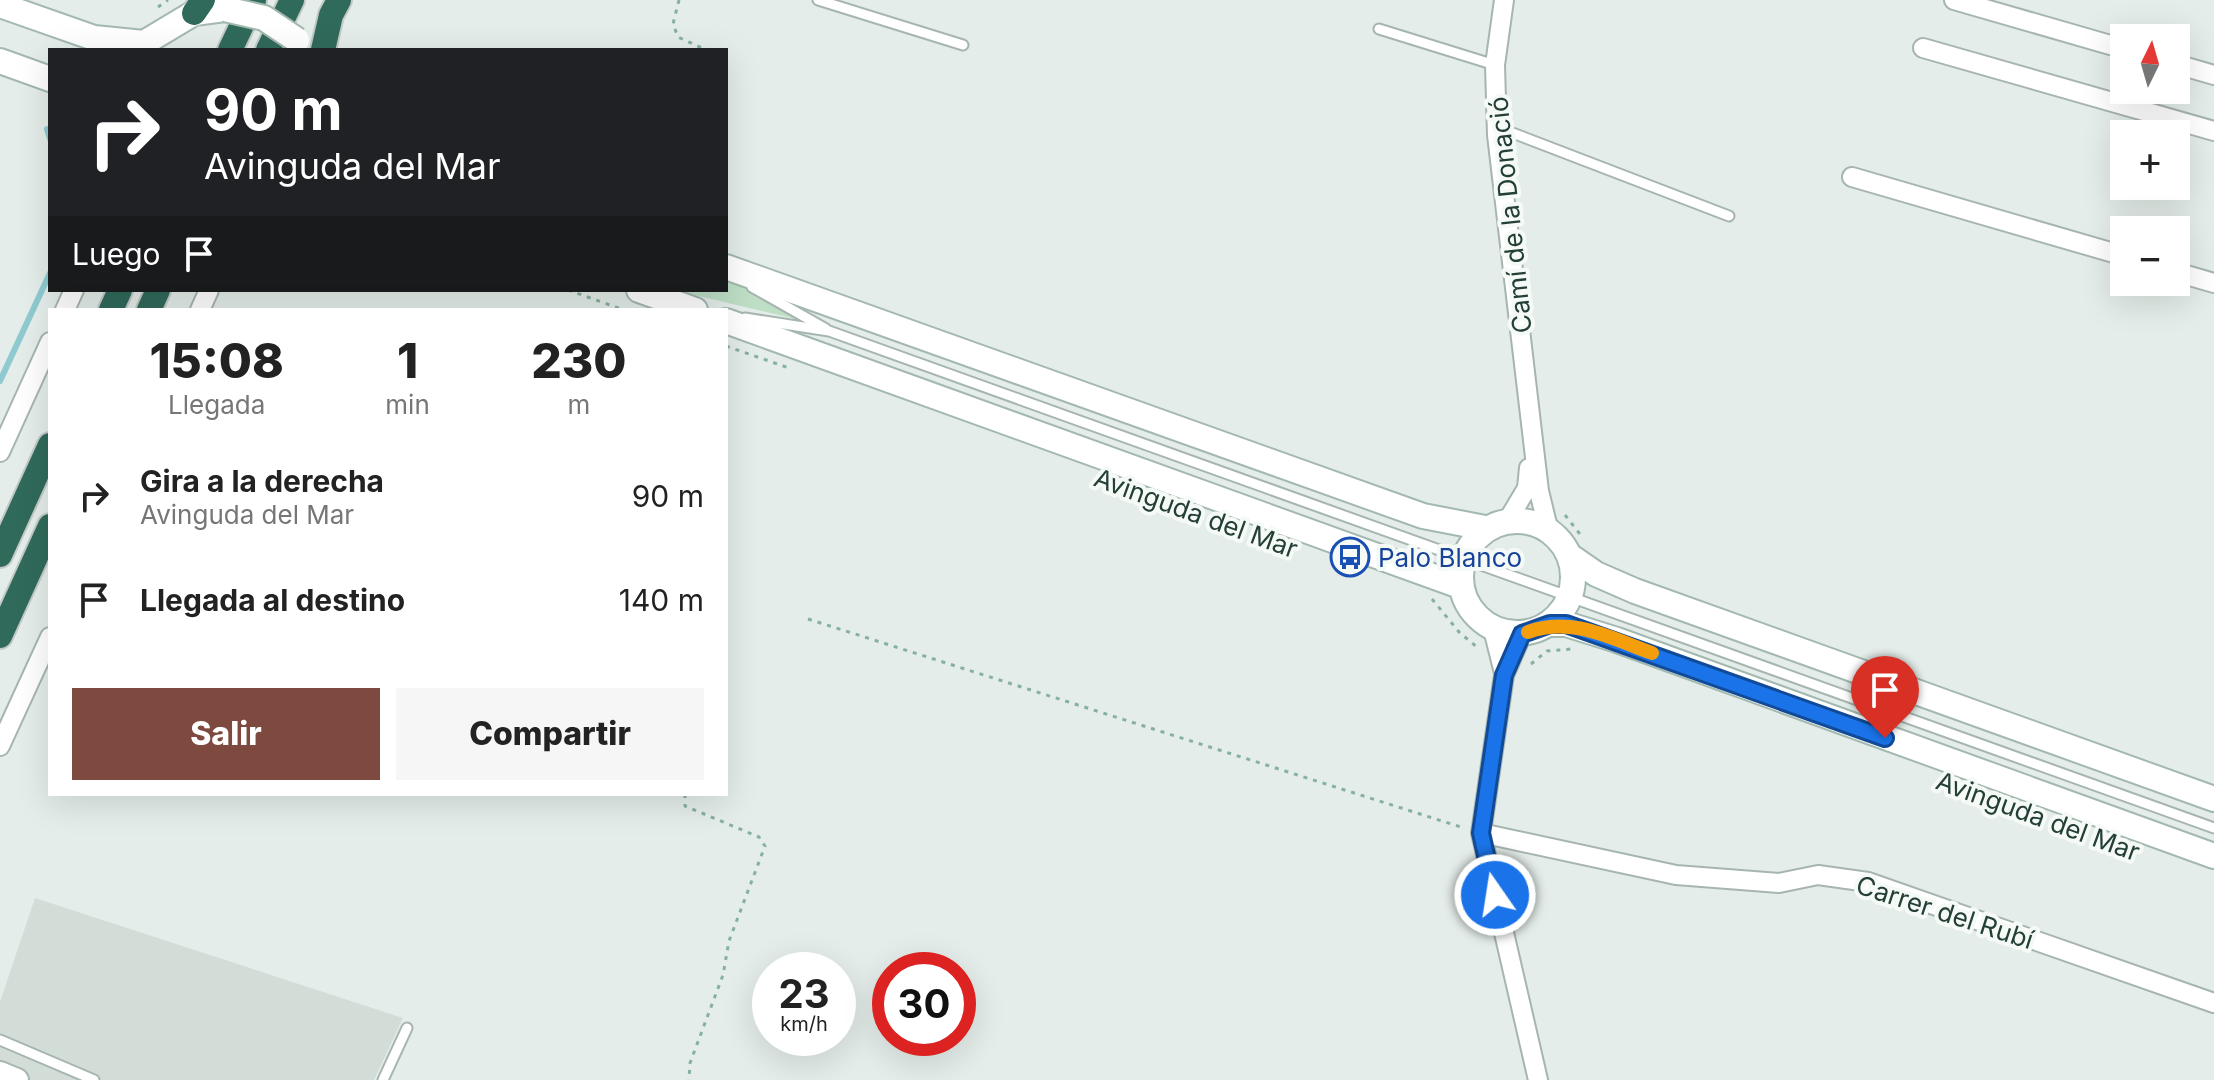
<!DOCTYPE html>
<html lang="es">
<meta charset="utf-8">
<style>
:root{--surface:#fff;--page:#f6f6f6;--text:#222;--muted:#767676;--accent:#7e4a3f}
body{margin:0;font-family:Inter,sans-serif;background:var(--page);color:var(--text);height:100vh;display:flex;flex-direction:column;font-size:30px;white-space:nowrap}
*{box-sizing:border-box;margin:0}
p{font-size:26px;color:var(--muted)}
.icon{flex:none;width:44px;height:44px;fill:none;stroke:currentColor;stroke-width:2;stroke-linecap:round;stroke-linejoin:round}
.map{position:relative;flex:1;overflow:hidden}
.panel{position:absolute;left:48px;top:308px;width:680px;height:488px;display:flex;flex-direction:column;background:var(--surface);border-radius:0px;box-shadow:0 8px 32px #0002}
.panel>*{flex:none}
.banner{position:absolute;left:48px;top:48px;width:680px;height:244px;border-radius:0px;box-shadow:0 8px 32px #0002;background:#202124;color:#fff;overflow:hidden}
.needle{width:52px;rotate:5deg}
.fabs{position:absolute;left:2110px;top:24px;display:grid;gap:16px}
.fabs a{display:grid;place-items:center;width:80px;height:80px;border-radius:0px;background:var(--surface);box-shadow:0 8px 32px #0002;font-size:40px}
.speed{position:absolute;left:752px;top:952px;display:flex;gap:16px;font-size:40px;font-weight:700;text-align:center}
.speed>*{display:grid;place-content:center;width:104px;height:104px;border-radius:50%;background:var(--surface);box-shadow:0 8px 32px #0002;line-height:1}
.speed small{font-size:20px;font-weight:400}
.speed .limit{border:12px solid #d22;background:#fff;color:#111}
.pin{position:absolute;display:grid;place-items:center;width:68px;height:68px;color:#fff;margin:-82px -34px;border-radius:50% 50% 50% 0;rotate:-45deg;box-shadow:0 0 8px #0007}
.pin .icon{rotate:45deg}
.me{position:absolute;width:88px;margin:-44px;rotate:347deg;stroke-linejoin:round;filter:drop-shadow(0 0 6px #0008)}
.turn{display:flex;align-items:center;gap:28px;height:168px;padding:0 24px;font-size:36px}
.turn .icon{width:104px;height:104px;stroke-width:2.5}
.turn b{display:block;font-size:56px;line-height:68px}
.then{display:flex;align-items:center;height:76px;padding:0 24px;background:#0003;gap:16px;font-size:30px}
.eta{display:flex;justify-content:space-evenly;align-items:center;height:136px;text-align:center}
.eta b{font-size:48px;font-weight:800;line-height:56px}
.action{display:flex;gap:16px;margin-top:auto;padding:16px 24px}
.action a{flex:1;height:92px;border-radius:0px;background:var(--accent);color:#fff;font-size:32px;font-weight:800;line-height:92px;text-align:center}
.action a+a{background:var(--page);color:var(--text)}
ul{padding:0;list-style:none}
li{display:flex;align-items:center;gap:24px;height:104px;padding:0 24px}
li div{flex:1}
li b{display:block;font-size:30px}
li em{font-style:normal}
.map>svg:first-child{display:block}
.built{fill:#d3ddd8}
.green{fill:#bedec5}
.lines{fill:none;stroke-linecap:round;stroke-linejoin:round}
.stream{stroke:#8ecad0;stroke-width:6}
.service-casing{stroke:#a7b5b0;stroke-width:13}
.minor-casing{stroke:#a7b5b0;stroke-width:22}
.tertiary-casing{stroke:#a7b5b0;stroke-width:26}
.secondary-casing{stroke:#a3b9b0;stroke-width:28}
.motorway-casing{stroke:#c2c9c7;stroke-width:28}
.path{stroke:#86b0a0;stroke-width:3;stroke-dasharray:4 6;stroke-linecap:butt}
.service{stroke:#fff;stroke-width:9}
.minor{stroke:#fff;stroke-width:18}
.tertiary{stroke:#fff;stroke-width:22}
.secondary{stroke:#fff;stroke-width:24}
.motorway{stroke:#306a5b;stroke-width:24}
.secondary-bridge-casing{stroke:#a3b9b0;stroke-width:28;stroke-linecap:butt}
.secondary-bridge{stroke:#fff;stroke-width:24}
.route-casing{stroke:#114b97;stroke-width:20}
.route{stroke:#1a73e8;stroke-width:14}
.slow{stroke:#f59e0b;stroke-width:14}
.labels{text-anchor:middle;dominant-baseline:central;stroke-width:8;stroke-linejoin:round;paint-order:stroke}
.street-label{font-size:26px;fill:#243f36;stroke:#f5faf7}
.transit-label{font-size:26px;fill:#164399;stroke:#f5faf7;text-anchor:start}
</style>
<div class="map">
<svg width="2214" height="1080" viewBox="0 0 2214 1080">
<rect width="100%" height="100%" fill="#e4ede9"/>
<path class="built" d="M 35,898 L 403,1018 L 374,1080 L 0,1080 L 0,1002 Z"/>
<path class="green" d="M 726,279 L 809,322 L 673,290 L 726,290 Z"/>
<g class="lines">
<path class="stream" d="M 47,129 L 50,139
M 0,381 L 50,273"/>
<defs>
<path id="service" d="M 818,0 L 963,45
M 1379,29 L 1495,65
M 1497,127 L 1729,216
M 752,287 L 826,329
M 745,318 L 829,331 L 2214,828
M 0,1040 L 94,1080
M 383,1080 L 407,1028"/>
<path id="minor" d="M 1504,0 L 1495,65 L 1497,135 L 1539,491 L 1548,528
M 1954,0 L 2124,49
M 1923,48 L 2214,131
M 2176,64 L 2214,75
M 1852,177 L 2124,256
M 2176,272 L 2214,283
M 65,310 L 74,290
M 200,310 L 209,290
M 0,452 L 50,342
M 1508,520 L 1527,488 L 1529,468
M 1493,629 L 1504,673
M 1522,634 L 1504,675 L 1481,833 L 1538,1080
M 0,746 L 50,637
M 1481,833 L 1676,875 L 1779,883 L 1818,875 L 1868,882 L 2214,1003"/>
<path id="tertiary" d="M 0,1073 L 17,1080"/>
<path id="secondary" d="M 0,5 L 94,38 L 144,43
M 140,50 L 144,43 L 194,13 L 225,9
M 0,61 L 50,79
M 726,267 L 1423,516 L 1485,528
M 639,290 L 695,310
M 726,321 L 1460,586
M1461 577a56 56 0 1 1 112 0a56 56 0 1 1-112 0Z
M 1570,556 L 1596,574 L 1635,591 L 2214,799
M 1550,624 L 1566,624 L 1617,640 L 2214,856"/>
<path id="motorway" d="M 194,13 L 203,0
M 230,50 L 254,0
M 268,50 L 292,0
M 323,50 L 331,15 L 339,0
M 111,310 L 120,290
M 149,310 L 158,290
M 0,555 L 50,445
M 0,636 L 50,526"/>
</defs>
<use href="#service" class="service-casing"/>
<use href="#minor" class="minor-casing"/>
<use href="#tertiary" class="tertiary-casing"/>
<use href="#secondary" class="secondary-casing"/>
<use href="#motorway" class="motorway-casing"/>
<path class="path" d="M 679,0 L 673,24 L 678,37 L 706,50
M 158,7 L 168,0
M 568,290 L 624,310
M 726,346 L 789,368
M 1565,515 L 1583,538
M 1432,599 L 1459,632 L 1478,648
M 808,619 L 1464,828
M 1531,664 L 1547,651 L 1571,649
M 685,794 L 685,806 L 759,837 L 765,846 L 729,941 L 723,975 L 690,1063 L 689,1080"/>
<use href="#service" class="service"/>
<use href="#minor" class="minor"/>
<use href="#tertiary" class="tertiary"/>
<use href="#secondary" class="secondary"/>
<use href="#motorway" class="motorway"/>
<defs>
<path id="secondary-bridge" d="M 225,9 L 264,18 L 297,40"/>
</defs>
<use href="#secondary-bridge" class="secondary-bridge-casing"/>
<use href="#secondary-bridge" class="secondary-bridge"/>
</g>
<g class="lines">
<defs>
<path id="route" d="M 1495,895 L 1481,833 L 1504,675 L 1522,634 L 1550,624 L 1566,624 L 1885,738"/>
</defs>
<use href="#route" class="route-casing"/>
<use href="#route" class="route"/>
<path class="slow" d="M 1528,632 C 1572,616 1610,638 1652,653"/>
</g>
<defs>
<symbol id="bus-ring" viewBox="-11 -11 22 22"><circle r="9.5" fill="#f5faf7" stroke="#1a4fb4" stroke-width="1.5"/><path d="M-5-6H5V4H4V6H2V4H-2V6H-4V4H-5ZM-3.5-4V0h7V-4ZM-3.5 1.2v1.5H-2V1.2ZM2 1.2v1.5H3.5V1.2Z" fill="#1a4fb4"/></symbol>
</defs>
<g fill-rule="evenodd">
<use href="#bus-ring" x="1328" y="535" width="44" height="44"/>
</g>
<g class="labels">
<g class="street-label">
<text transform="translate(1510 215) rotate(-96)">Camí de la Donació</text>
<text transform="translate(1196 513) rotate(20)">Avinguda del Mar</text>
<text transform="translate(2038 816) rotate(20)">Avinguda del Mar</text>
<text transform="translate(1945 912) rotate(18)">Carrer del Rubí</text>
</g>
<g class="transit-label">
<text x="1378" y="557">Palo Blanco</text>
</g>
</g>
</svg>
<div class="fabs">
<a><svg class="needle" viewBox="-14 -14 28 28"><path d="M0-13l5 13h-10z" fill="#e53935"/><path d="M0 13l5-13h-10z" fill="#767676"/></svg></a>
<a>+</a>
<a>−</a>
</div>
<div class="speed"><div>23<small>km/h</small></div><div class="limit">30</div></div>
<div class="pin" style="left:1885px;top:738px;background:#d93025"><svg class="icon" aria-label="arrive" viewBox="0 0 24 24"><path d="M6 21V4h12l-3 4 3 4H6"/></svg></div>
<svg class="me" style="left:1495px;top:895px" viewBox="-20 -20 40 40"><circle r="17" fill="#1a73e8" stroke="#fff" stroke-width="3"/><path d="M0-11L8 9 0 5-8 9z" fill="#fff"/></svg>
<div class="banner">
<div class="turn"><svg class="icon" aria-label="right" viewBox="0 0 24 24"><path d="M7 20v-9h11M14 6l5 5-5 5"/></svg><div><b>90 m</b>Avinguda del Mar</div></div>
<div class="then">Luego<svg class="icon" aria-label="arrive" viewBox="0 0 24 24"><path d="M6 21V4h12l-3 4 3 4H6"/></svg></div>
</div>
<section class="panel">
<div class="eta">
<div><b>15:08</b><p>Llegada</p></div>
<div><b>1</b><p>min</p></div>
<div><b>230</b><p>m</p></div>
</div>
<ul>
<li><svg class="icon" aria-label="right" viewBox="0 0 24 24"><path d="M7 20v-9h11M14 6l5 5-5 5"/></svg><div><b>Gira a la derecha</b><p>Avinguda del Mar</p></div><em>90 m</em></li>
<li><svg class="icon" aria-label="arrive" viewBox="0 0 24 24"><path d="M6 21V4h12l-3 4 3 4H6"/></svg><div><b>Llegada al destino</b></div><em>140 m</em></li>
</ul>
<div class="action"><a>Salir</a><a>Compartir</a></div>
</section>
</div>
